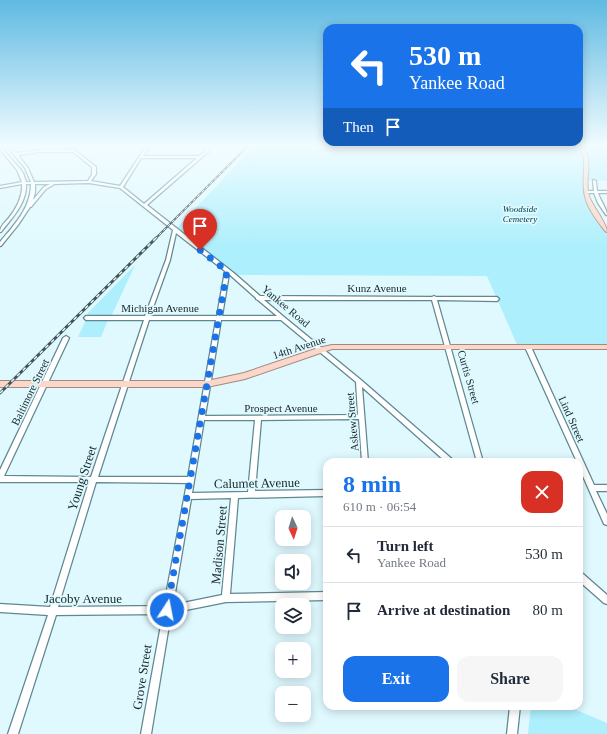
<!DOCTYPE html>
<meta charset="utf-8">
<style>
:root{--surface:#fff;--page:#f6f6f7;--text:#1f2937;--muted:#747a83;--line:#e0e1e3;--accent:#1a73e8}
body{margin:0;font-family:Georgia,serif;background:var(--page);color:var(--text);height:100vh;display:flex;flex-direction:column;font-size:15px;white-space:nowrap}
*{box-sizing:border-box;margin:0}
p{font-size:13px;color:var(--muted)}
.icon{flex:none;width:22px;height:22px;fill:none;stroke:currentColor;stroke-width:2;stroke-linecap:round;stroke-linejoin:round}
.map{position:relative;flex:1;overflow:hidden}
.side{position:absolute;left:323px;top:458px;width:260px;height:252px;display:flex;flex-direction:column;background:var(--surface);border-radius:12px;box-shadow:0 2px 10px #0003}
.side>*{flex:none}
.hud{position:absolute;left:323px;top:24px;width:260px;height:122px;border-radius:12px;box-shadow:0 2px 10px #0003;background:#1a73e8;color:#fff;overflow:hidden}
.needle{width:26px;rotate:176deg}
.tools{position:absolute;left:275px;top:510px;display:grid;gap:8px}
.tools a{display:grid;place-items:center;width:36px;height:36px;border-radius:8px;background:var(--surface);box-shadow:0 2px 10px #0003;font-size:20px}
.pin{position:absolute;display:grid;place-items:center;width:34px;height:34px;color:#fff;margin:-41px -17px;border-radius:50% 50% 50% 0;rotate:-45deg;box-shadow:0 0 4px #0007}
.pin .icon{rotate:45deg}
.me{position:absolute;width:44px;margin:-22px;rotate:11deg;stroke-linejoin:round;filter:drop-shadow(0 0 3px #0008)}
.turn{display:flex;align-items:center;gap:14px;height:84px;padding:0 20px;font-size:18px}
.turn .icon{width:52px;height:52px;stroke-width:2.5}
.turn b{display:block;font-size:28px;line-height:34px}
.then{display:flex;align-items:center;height:38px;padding:0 20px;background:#0003;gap:8px;font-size:15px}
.round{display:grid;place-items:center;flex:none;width:42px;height:42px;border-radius:12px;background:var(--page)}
.overview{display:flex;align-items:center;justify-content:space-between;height:68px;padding:0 20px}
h1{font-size:24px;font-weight:700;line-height:30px;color:var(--accent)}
.primary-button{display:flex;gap:8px;margin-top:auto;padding:8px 20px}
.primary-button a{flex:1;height:46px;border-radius:12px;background:var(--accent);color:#fff;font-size:16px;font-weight:700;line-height:46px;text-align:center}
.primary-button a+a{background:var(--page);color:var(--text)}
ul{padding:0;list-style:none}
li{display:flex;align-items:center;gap:12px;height:56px;padding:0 20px;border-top:1px solid var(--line)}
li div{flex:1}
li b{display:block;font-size:15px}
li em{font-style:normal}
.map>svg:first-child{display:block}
.green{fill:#adeffc}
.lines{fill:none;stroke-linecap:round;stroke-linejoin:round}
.minor-casing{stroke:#608891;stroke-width:2.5}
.major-casing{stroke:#a7887d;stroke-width:2}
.minor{fill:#fff;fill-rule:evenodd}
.major{fill:#f9d7cb;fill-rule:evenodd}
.rail-far1-casing{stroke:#425458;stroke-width:2}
.rail-casing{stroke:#425458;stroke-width:3}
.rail-far1{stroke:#dff9fe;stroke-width:1;stroke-dasharray:3;stroke-linecap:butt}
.rail{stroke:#dff9fe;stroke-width:1.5;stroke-dasharray:4;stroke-linecap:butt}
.route{stroke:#1a73e8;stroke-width:7;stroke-dasharray:0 12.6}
.labels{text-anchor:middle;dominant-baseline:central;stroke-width:3.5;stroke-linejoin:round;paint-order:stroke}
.far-park-label{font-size:9px;font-style:italic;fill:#00414b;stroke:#dff9fe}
.street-label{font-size:11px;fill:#17272a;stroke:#dff9fe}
.near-street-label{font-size:13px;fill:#17272a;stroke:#dff9fe}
</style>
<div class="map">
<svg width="607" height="734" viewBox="0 0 607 734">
<rect width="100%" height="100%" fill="#dff9fe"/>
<path class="green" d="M 255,145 L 607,145 L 607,181 L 587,180 L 586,192 L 603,225 L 607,230 L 607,347 L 518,347 L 487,276 L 233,275 L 175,230 Z
M 135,265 L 111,317 L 86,318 L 88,313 Z
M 86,320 L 108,320 L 101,337 L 78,337 Z
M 531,706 L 567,706 L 607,723 L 607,734 L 528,734 Z"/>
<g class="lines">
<defs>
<path id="minor" d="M 6,145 L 8,145 L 16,153 L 39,150 L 71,150 L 65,145 L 68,145 L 96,167 L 96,174 L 91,181 L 120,186 L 147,145 L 150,145 L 143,156 L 199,156 L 206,151 L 208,145 L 210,145 L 208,152 L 147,205 L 235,274 L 260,296 L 432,297 L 434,296 L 436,297 L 497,297 L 499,299 L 497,301 L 437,300 L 483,462 L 477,462 L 432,300 L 264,300 L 284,317 L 361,380 L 453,460 L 454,462 L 446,462 L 362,387 L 368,462 L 362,462 L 359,419 L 261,420 L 255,491 L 327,490 L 327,496 L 238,498 L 230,594 L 327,592 L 327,600 L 226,602 L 171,613 L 151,734 L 141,734 L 163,614 L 56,615 L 18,734 L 8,734 L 48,615 L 0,612 L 0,604 L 50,607 L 89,482 L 0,482 L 0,470 L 63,338 L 66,336 L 69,338 L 4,476 L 91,477 L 144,320 L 86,320 L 84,318 L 86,316 L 145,316 L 166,260 L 173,230 L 120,188 L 89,183 L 54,184 L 53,185 L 46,189 L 31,207 L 30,207 L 18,225 L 1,246 L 0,246 L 0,242 C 14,225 31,208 31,184 L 26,184 C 27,203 12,218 1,232 L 0,232 C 0,227 4,223 8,219 C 16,209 23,197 22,184 L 0,188 L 0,186 L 22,182 L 17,170 L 0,149 L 0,146 L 20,169 L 23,173 L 26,182 L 31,182 L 25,168 ZM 39,152 L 73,152 L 92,167 L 92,174 L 88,181 L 34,182 L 28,168 L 18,155 ZM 141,158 L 197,158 L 144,204 L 123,187 ZM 35,184 L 50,184 L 44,187 L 33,200 L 35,192 ZM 176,233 L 225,271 L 217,316 L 150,316 L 170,260 ZM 229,274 L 256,298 L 256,299 L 258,300 L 277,316 L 222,316 ZM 149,320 L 216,320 L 188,477 L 98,477 ZM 221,320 L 281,320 L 356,382 L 358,415 L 205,416 ZM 204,420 L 255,420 L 248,492 L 192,493 ZM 96,482 L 187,483 L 164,606 L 58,607 ZM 231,498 L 222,595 L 173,605 L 191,499 Z
M 593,180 L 596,181 L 597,191 L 607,191 L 607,193 L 598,193 C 600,200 607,209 607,215 L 606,215 L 598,203 L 594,193 L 586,193 L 584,192 L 586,191 L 594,191 Z
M 528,345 L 531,347 L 594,485 L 607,485 L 607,491 L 596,491 L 607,514 L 607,525 L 604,524 L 579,467 L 579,462 L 577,462 L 525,347 Z
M 579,572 L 582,573 L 607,595 L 607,604 L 604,603 L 579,581 Z
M 510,706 L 520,706 L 517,734 L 507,734 Z"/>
<path id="major" d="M 579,145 L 583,145 C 594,164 584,177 589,196 C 593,207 607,223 607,232 L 605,231 C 596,219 585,206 584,190 C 582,173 588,162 579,145 Z
M 332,345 L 607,345 L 607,349 L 332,349 L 245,379 L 207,387 L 0,387 L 0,381 L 207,381 L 244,373 L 318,348 Z"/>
</defs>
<use href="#minor" class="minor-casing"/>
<use href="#major" class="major-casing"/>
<use href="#minor" class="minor"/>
<use href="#major" class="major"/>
<defs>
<path id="rail-far1" d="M 155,239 L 249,145"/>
<path id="rail" d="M 0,393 L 156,238"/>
</defs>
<use href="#rail-far1" class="rail-far1-casing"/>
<use href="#rail" class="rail-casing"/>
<use href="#rail-far1" class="rail-far1"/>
<use href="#rail" class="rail"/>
</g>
<linearGradient id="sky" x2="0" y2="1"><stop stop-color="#5fbae2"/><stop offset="0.59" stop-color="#f1fcff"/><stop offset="1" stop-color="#f1fcff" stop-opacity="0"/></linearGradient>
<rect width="607" height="247" fill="url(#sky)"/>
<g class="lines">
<path class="route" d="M 167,610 L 227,271 L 200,250"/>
</g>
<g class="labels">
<g class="far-park-label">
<text x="520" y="209">Woodside<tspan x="520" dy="10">Cemetery</tspan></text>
</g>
<g class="street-label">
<text x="377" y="288">Kunz Avenue</text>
<text transform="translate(286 306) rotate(40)">Yankee Road</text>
<text x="160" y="308">Michigan Avenue</text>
<text transform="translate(299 347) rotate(-18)">14th Avenue</text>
<text transform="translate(469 377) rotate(74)">Curtis Street</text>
<text transform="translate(30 392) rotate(-64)">Baltimore Street</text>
<text x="281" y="408">Prospect Avenue</text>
<text transform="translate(572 419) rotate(66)">Lind Street</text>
<text transform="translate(352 422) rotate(-95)">Askew Street</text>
</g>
<g class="near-street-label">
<text transform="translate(82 478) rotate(-72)">Young Street</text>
<text transform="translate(257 483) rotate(-1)">Calumet Avenue</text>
<text transform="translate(219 545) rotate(-85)">Madison Street</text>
<text x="83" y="598">Jacoby Avenue</text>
<text transform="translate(142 677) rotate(-81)">Grove Street</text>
</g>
</g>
</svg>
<div class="tools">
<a><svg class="needle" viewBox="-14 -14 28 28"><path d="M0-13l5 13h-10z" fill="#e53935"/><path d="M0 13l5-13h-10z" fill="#747a83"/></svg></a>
<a><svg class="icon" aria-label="sound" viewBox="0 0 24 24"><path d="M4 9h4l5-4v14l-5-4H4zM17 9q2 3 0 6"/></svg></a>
<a><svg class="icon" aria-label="layers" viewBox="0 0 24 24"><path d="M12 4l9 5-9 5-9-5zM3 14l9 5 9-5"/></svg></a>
<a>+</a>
<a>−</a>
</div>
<div class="pin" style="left:200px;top:250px;background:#d93025"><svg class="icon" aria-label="arrive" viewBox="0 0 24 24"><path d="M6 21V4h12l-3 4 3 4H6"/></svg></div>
<svg class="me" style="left:167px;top:610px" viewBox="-20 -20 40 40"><circle r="17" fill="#1a73e8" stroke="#fff" stroke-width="3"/><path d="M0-11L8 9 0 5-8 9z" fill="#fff"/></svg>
<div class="hud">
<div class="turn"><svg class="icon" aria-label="left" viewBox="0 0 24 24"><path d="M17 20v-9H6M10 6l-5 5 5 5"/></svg><div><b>530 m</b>Yankee Road</div></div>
<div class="then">Then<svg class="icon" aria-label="arrive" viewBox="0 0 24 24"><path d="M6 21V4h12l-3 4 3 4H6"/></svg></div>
</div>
<section class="side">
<div class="overview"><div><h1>8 min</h1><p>610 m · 06:54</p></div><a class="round" style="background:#d93025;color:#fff"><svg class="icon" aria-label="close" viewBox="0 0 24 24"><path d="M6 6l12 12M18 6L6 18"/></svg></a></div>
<ul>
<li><svg class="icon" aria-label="left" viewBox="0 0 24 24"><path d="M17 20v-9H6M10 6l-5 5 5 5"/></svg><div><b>Turn left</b><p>Yankee Road</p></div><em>530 m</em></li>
<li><svg class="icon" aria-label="arrive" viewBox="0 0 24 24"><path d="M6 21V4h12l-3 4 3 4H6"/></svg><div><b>Arrive at destination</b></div><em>80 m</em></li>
</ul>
<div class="primary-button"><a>Exit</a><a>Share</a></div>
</section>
</div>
